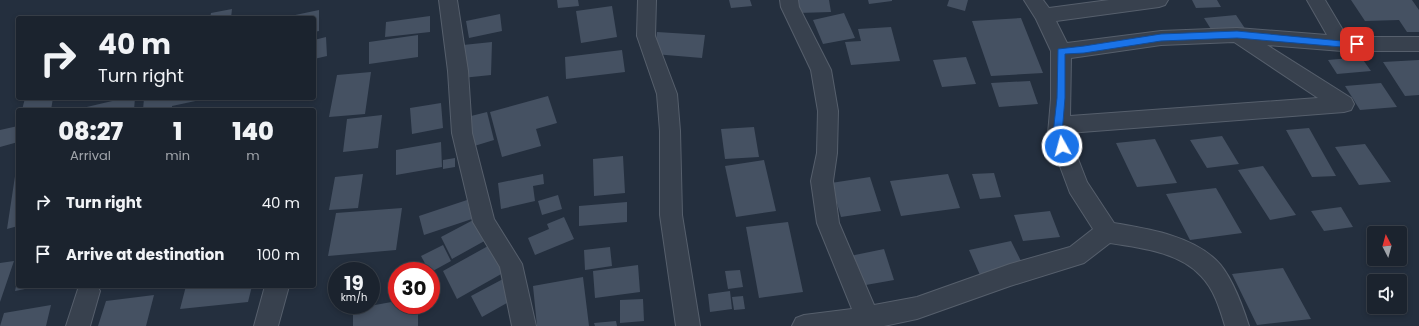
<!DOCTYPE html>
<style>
:root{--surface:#1b232e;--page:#242b36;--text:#f1f3f6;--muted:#a0a4aa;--line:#39404a}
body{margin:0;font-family:Poppins,sans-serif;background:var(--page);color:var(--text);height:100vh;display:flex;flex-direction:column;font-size:15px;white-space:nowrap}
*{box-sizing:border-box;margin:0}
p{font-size:13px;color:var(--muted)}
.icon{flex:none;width:22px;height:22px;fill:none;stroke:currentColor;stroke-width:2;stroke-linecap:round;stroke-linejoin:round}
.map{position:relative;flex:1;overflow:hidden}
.sheet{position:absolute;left:16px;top:108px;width:300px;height:180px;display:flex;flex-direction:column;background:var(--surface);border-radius:4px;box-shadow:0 2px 6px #0003,0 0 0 1px var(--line)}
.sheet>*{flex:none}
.banner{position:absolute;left:16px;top:16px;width:300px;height:84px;border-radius:4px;box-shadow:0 2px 6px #0003,0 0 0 1px var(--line);background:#1b232e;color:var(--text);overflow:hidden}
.needle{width:26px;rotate:354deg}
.buttons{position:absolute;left:1367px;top:226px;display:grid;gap:8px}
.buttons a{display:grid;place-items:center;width:40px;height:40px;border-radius:4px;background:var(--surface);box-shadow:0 2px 6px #0003,0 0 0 1px var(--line);font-size:20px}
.speed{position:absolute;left:328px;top:262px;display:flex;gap:8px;font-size:20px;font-weight:700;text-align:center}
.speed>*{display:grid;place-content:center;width:52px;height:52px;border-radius:50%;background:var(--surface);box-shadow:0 2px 6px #0003,0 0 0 1px var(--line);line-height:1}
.speed small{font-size:10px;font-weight:400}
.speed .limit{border:6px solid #d22;background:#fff;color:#111}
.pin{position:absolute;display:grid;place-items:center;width:34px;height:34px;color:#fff;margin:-17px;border-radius:8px;box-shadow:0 2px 6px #0006}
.me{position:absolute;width:44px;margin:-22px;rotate:353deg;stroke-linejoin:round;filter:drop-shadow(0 0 3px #0008)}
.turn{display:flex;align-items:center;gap:14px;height:84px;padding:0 16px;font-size:18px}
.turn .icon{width:52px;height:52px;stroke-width:2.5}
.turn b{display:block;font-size:28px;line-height:34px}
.eta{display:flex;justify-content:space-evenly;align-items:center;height:68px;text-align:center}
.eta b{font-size:24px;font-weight:800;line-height:28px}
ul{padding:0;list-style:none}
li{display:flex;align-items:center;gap:12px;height:52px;padding:0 16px}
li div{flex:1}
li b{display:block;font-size:15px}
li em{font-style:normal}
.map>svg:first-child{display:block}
.building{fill:#455162}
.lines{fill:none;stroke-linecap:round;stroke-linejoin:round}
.minor-casing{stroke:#565f6c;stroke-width:2}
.minor{fill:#38414e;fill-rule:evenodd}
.route{fill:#1a73e8;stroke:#114b97}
</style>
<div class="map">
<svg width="1419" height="326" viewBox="0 0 1419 326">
<rect width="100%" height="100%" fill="#242f3e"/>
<path class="building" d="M 557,0 L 578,0 L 579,6 L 558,8 Z
M 729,0 L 750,0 L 752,6 L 731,8 Z
M 796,0 L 829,0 L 831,12 L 798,13 Z
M 868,0 L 892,0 L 892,1 L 869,4 Z
M 949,0 L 968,0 L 965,11 L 947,6 Z
M 1192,0 L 1217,0 L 1221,7 L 1196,8 Z
M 1351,0 L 1412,0 L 1419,10 L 1419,32 L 1407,32 L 1399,20 L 1365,21 Z
M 612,6 L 617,37 L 581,43 L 576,11 Z
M 232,9 L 231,18 L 210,18 L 211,13 Z
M 319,10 L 319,31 L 314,32 L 314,18 L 281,18 Z
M 844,13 L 855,38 L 823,44 L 813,20 Z
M 500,14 L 502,31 L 469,38 L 466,21 Z
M 1236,15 L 1246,30 L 1214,34 L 1204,18 Z
M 430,16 L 430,32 L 385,37 L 386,22 Z
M 1021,18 L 1043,73 L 991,76 L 972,21 Z
M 891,27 L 900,61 L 851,65 L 845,42 L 861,41 L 858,29 Z
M 657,32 L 705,35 L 702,58 L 654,54 Z
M 418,35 L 418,57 L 369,64 L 369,42 Z
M 326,37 L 327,56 L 314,59 L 314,40 Z
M 492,42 L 491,75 L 462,78 L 463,45 Z
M 622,50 L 625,72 L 566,79 L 565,57 Z
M 966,57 L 976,84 L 942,87 L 933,60 Z
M 1361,57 L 1371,71 L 1337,74 L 1328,60 Z
M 1419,60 L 1419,95 L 1405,96 L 1383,62 Z
M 371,72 L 365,114 L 329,117 L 337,75 Z
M 1030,81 L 1038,104 L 999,107 L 991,83 Z
M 1381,83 L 1397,107 L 1360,110 L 1345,86 Z
M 548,96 L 557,123 L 536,129 L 541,146 L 502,157 L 490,112 Z
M 25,98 L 53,98 L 51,110 L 22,110 Z
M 125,98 L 135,98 L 134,110 L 74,110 Z
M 144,98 L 205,98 L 205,99 L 172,106 L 172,110 L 143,110 Z
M 441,103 L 443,128 L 412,134 L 410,108 Z
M 487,112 L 494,140 L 471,147 L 463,118 Z
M 382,115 L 378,148 L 343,152 L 347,119 Z
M 18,126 L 18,142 L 0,147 L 0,130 Z
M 754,127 L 759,157 L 725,159 L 721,129 Z
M 1309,128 L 1336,176 L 1312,177 L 1286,130 Z
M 1222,136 L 1239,164 L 1207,168 L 1190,140 Z
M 1155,139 L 1177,183 L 1137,187 L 1116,143 Z
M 441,142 L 442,167 L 396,175 L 396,150 Z
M 1365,144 L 1391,182 L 1359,185 L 1335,147 Z
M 623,156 L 625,193 L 594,196 L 593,159 Z
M 455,158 L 455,167 L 443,169 L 443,160 Z
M 764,160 L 776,211 L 736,217 L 725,166 Z
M 17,163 L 18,226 L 7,229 Z
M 1263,166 L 1296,215 L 1270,220 L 1238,170 Z
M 994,173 L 1001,197 L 980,199 L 972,174 Z
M 363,174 L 358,208 L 329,210 L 335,177 Z
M 543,174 L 544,184 L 533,186 L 535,201 L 501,209 L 498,183 Z
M 948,174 L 960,208 L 901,216 L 890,181 Z
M 870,177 L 881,211 L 841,217 L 831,183 Z
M 1216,188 L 1242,233 L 1190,240 L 1166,194 Z
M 558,195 L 562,209 L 542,215 L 538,201 Z
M 467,200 L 472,219 L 424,235 L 419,216 Z
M 627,202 L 627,222 L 579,226 L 579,206 Z
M 1341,207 L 1353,227 L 1324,231 L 1311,211 Z
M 402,208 L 396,250 L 328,256 L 336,213 Z
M 1050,211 L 1060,237 L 1023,241 L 1014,215 Z
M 564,217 L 574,239 L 535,255 L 528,238 L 549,229 L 547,224 Z
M 477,218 L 488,239 L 452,259 L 441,237 Z
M 788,222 L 803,292 L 759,298 L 746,227 Z
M 1011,241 L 1023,265 L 980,275 L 969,250 Z
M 443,245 L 451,261 L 431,272 L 429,271 L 421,256 Z
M 488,246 L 503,273 L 457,299 L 443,271 Z
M 610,247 L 612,266 L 585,270 L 584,250 Z
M 884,249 L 894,280 L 860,286 L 850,256 Z
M 14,261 L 0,302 L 0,263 Z
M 638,265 L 640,292 L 595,298 L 593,271 Z
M 1283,268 L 1311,319 L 1257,325 L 1232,274 Z
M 740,270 L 743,287 L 728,289 L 725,271 Z
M 583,277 L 589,326 L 537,326 L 533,286 Z
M 503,279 L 514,299 L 482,317 L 471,296 Z
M 17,281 L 18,286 L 35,287 L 15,291 Z
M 186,286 L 252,286 L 248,302 L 180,309 Z
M 730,291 L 732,309 L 710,312 L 708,294 Z
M 154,295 L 146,326 L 98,326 L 106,301 Z
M 743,296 L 745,309 L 734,310 L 732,297 Z
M 643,299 L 644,321 L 620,323 L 620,300 Z
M 397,301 L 397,305 L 418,305 L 418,326 L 353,326 L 353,309 Z
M 51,305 L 46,326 L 0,326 L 4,313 Z
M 616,321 L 617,326 L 595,326 L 594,323 Z"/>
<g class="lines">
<defs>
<path id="minor" d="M 439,0 L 457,0 L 468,71 L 472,133 L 494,219 L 522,264 L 536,326 L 512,326 L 500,267 L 473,222 L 452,133 L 448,71 Z
M 638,0 L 656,0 L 655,36 L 677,94 L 680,131 L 682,215 L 700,326 L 676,326 L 660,215 L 660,131 L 657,94 L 637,36 Z
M 780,0 L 798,0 L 799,7 L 831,70 L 838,111 L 837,153 L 833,181 L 839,223 L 874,305 L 917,297 L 1010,264 L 1070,247 L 1093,229 L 1070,193 L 1048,134 L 1051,99 L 1051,51 L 1036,19 L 1024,0 L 1043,0 L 1049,8 L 1109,0 L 1168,0 L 1165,5 L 1159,7 L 1056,21 L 1067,43 L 1161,31 L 1237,28 L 1327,35 L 1307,0 L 1325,0 L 1347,37 L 1419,37 L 1419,51 L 1342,51 L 1267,45 L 1351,98 L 1354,104 L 1351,110 L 1344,112 L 1068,133 L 1087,182 L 1114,223 C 1148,229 1190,235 1216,260 C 1231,274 1243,307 1249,326 L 1225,326 C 1220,309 1214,289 1201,276 C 1179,252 1141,248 1110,243 L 1084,263 L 1010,286 L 917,319 L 884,326 L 792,326 L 796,318 L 804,315 L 852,309 L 817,223 L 811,181 L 817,153 L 818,111 L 811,70 L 781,7 ZM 1234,42 L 1318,98 L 1070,116 L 1071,58 L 1161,45 Z
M 79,286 L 97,286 L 100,291 L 90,326 L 66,326 Z
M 265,286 L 289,286 L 278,326 L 254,326 Z"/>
</defs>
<use href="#minor" class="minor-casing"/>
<use href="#minor" class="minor"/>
</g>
<path class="route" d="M 1237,31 L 1342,41 L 1357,41 L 1362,44 L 1357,47 L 1342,47 L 1237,38 L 1161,41 L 1084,53 L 1065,54 L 1065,98 L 1062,134 L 1066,146 L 1065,149 L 1058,149 L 1053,134 L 1057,98 L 1058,49 L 1084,46 L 1161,34 Z"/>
</svg>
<div class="buttons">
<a><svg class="needle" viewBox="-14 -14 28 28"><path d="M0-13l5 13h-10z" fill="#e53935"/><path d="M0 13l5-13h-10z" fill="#a0a4aa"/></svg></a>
<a><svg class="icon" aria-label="sound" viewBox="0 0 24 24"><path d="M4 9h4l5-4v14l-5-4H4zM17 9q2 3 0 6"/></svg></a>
</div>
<div class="speed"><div>19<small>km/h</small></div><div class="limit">30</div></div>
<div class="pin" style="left:1357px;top:44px;background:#d93025"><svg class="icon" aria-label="arrive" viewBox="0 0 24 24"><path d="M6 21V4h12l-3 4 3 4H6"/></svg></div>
<svg class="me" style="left:1062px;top:146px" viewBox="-20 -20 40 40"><circle r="17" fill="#1a73e8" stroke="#fff" stroke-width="3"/><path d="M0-11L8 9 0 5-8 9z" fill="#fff"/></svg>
<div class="banner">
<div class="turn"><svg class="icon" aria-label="right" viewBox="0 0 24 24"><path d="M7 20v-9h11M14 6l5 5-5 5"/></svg><div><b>40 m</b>Turn right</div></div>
</div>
<section class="sheet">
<div class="eta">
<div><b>08:27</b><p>Arrival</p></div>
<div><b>1</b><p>min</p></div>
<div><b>140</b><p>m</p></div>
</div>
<ul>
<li><svg class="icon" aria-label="right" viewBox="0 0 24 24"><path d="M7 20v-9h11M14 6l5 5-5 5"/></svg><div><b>Turn right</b></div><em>40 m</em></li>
<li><svg class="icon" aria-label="arrive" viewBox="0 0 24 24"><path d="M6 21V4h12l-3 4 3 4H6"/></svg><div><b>Arrive at destination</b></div><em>100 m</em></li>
</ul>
</section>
</div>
